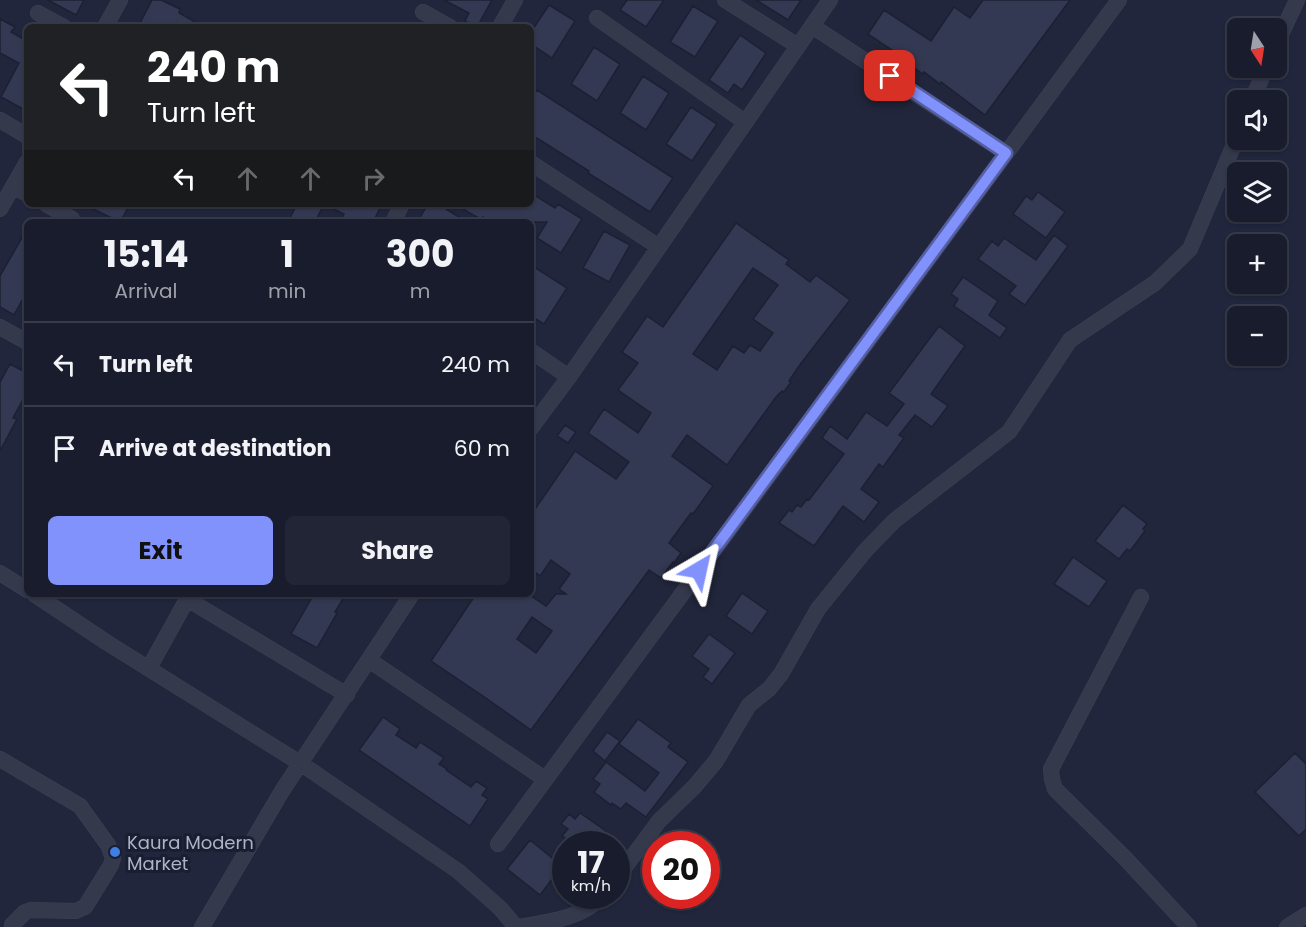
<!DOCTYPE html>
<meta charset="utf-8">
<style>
:root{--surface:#191c2d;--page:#222535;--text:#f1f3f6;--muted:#9fa1aa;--line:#373a49;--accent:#8192fc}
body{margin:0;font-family:Poppins,sans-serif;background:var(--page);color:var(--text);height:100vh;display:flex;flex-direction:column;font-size:22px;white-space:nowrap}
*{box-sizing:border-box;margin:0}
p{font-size:20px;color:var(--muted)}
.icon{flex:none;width:33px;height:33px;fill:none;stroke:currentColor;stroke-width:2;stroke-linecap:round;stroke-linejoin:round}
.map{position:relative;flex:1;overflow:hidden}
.details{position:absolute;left:24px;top:219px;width:510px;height:378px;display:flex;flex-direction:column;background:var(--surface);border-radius:9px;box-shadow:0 2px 4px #0004,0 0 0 2px var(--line)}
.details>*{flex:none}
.guide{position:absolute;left:24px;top:24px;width:510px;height:183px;border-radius:9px;box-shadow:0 2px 4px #0004,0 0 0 2px var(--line);background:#202124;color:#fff;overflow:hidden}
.needle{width:39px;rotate:168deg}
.tools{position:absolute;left:1227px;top:18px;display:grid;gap:12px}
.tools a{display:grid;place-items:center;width:60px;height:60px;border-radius:9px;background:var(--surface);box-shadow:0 2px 4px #0004,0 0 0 2px var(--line);font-size:30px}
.speed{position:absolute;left:552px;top:831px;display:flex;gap:12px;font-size:30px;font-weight:700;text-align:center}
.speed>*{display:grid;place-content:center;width:78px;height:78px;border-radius:50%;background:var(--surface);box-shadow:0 2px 4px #0004,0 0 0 2px var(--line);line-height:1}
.speed small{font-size:15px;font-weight:400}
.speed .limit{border:9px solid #d22;background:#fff;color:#111}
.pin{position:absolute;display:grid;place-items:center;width:51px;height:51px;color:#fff;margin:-26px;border-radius:12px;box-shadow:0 3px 9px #0006}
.me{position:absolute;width:66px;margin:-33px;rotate:36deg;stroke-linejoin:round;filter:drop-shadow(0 0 4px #0008)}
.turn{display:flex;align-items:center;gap:21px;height:126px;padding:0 24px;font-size:27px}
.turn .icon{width:78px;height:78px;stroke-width:2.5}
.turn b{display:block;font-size:42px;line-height:51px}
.lanes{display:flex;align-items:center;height:57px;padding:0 24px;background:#0003;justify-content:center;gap:30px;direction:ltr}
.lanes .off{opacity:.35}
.eta{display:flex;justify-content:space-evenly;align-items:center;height:102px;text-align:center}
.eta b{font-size:36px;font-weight:700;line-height:42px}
.action{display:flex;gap:12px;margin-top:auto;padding:12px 24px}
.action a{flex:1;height:69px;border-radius:9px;background:var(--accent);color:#111;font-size:24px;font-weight:700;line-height:69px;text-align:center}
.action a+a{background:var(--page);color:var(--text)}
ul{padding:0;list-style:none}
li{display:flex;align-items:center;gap:18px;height:84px;padding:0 24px;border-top:2px solid var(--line)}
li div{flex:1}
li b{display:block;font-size:22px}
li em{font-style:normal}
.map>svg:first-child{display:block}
.building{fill:#333952;stroke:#1c2033;stroke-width:1.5;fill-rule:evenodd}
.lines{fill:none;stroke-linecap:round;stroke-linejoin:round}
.minor-casing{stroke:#3e4255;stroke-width:16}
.minor{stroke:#35394c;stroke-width:15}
.route-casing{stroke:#545fa4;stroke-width:15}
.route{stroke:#8192fc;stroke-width:10}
.shop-dot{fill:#3f7fe0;stroke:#1a1e31;stroke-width:2}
.labels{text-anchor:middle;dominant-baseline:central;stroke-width:6;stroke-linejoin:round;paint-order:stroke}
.poi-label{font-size:18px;fill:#b0b3c8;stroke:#1a1e31;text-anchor:start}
</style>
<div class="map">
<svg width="1306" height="927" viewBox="0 0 1306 927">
<rect width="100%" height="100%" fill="#21263c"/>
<path class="building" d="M 48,0 L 84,0 L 76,15 Z
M 152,0 L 161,0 L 180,9 L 179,13 L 204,27 L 138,27 Z
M 444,0 L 492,0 L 477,27 L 465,21 L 469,13 Z
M 627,0 L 664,0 L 646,27 L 620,10 Z
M 756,0 L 801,0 L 788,20 Z
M 983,0 L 1070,0 L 985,115 L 941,82 L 940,84 L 924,72 L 923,74 L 905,62 L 907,60 L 868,34 L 884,10 L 931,41 L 954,7 L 970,18 Z
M 549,5 L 575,21 L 552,58 L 531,44 L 531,32 Z
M 693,6 L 718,21 L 695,57 L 670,42 Z
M 0,19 L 15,27 L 11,32 L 27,41 L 27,111 L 1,97 L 19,63 L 0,53 Z
M 740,35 L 766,53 L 742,90 L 734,84 L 728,93 L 709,80 Z
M 594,47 L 620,64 L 597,101 L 571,84 Z
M 643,76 L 669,93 L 646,130 L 620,113 Z
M 537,90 L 673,178 L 650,212 L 588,173 L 589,171 L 540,140 L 531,135 L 531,99 Z
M 691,107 L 717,124 L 692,161 L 666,144 Z
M 1038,192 L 1065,212 L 1046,238 L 1013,214 L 1026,196 L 1032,200 Z
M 531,193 L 555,208 L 558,204 L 582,219 L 561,253 L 537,238 L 547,222 L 491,222 L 483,217 L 482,220 L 454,204 L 531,204 Z
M 83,204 L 130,204 L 120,222 Z
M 297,204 L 382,204 L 373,222 L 340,222 L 344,214 L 324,204 L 315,222 L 288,222 Z
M 428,204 L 438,204 L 467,222 L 417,222 Z
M 736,223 L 789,260 L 786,264 L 810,282 L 816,275 L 850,300 L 799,366 L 789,381 L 791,382 L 784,392 L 782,391 L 776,397 L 727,465 L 687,435 L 672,456 L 713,486 L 693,514 L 691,513 L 669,543 L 681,553 L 674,563 L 673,562 L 661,578 L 649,570 L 531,730 L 483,696 L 431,661 L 476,594 L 528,594 L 546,606 L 556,594 L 566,594 L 559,589 L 570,574 L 551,560 L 540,576 L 531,569 L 531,515 L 575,451 L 616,479 L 629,462 L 588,433 L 604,409 L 638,433 L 651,413 L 618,390 L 638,363 L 622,352 L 647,316 L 663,327 ZM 753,268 L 778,285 L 753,319 L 773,333 L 760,351 L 750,345 L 744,353 L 733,346 L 717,370 L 693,354 ZM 532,617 L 552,631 L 536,653 L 517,639 Z
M 27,229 L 27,291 L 14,315 L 0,307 L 0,276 Z
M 604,231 L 630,245 L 609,282 L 583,268 Z
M 1054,235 L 1068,246 L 1025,305 L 1009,294 L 1016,286 L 978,259 L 992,241 L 998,246 L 1004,238 L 1036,260 Z
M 531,265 L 567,288 L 544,324 L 531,316 Z
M 963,277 L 998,301 L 989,315 L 1007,328 L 1000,338 L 954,306 L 958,299 L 951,294 Z
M 939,326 L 965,346 L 931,394 L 948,406 L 932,427 L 915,415 L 899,435 L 904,438 L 883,467 L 879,464 L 861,489 L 879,502 L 864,522 L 843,506 L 814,546 L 779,523 L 789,510 L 792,512 L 797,505 L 801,507 L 807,499 L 809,500 L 844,454 L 822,438 L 830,426 L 847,439 L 866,412 L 887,426 L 904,404 L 889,393 Z
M 10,364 L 27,373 L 27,392 L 13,418 L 17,419 L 0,451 L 0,382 Z
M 565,425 L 576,432 L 568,443 L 557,436 Z
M 1123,505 L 1147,524 L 1143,529 L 1145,531 L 1130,551 L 1127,549 L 1119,559 L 1095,541 Z
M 1073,557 L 1107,581 L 1089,607 L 1054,584 Z
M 742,593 L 768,611 L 752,634 L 726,616 Z
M 314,594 L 346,594 L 335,612 L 337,613 L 317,648 L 291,634 Z
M 709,634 L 735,653 L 712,684 L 703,677 L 709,669 L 692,656 Z
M 383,717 L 400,729 L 396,735 L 416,748 L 420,742 L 444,758 L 439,764 L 447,769 L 446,770 L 471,787 L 476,781 L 487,788 L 482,795 L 488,799 L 470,826 L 359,750 Z
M 638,719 L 671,743 L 668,747 L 688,762 L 646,817 L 626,803 L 621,809 L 612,803 L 611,805 L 594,792 L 600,784 L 593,779 L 606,762 L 645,791 L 659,773 L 619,744 Z
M 607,732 L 620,741 L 605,761 L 593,751 Z
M 1295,753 L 1306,764 L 1306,829 L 1299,836 L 1255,792 Z
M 580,813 L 606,831 L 604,834 L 618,844 L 574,844 L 562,836 L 568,829 L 561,824 L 569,814 L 575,819 Z
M 530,840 L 562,866 L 540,895 L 507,869 Z"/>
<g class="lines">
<defs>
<path id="minor" d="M 725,0 L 798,46
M 423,12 L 450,27
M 38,13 L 64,27
M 597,18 L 745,122
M 812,26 L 1006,153
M 105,27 L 120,0
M 500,27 L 515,0
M 1276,45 L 1297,0
M 1252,100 L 1266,68
M 0,120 L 27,136
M 531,163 L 659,247
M 13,186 L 27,194
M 46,204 L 72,219
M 0,209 L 27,162
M 393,222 L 402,204
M 0,327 L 27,342
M 531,351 L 569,377
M 531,428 L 569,377 L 830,0
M 0,573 L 27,590
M 34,594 L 106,642 L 300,763 L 458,871 L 500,908 L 516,927
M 1141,597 L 1051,769 L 1052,779 L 1055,789 L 1125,858 L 1189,927
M 187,599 L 347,695
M 369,660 L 545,779
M 149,668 L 190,594
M 0,759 L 80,806 L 108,845 L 113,858 L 111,865 L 85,907 L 76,911 L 31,910 L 25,912 L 12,925
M 498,844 L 1119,0
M 616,879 L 659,821 L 694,787 L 716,761 L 749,705 L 769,689 L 781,674 L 818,609 L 865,551 L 894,521 L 1009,432 L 1070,340 L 1155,283 L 1190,249 L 1238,135
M 202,927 L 282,791 L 412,594
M 520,927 C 550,921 581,919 603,896
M 1287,927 L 1306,915"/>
</defs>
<use href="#minor" class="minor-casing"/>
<use href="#minor" class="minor"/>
</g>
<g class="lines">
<defs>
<path id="route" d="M 699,570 L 1006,153 L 890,76"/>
</defs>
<use href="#route" class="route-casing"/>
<use href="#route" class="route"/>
</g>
<circle class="shop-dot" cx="115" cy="852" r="6"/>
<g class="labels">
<g class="poi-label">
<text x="127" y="842">Kaura Modern<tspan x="127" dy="21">Market</tspan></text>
</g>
</g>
</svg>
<div class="tools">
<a><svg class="needle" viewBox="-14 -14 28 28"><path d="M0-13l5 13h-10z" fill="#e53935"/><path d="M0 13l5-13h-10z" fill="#9fa1aa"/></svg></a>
<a><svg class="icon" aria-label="sound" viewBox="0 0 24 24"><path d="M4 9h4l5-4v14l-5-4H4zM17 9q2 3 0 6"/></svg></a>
<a><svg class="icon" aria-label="layers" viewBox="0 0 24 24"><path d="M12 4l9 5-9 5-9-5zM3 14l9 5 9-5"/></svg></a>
<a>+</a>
<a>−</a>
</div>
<div class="speed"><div>17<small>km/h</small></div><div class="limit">20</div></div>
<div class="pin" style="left:890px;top:76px;background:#d93025"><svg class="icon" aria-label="arrive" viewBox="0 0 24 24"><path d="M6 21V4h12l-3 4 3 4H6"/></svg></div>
<svg class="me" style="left:699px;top:570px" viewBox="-20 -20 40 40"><path d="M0-17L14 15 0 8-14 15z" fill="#8192fc" stroke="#fff" stroke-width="4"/></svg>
<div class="guide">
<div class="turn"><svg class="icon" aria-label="left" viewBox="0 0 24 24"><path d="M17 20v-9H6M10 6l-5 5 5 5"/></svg><div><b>240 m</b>Turn left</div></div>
<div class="lanes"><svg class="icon" aria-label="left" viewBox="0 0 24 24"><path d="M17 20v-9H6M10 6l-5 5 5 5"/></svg><svg class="icon off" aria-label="ahead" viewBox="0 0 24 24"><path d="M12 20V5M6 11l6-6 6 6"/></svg><svg class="icon off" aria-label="ahead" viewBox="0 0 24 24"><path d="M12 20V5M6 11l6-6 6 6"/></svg><svg class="icon off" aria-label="right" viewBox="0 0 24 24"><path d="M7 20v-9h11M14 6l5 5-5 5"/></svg></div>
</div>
<section class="details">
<div class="eta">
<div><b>15:14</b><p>Arrival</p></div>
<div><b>1</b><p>min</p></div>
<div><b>300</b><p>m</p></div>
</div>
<ul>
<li><svg class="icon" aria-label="left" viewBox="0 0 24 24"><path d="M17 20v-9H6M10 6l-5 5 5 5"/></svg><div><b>Turn left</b></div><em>240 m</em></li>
<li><svg class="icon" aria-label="arrive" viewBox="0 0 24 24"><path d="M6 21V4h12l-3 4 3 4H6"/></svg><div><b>Arrive at destination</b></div><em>60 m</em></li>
</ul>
<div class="action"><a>Exit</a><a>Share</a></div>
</section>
</div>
